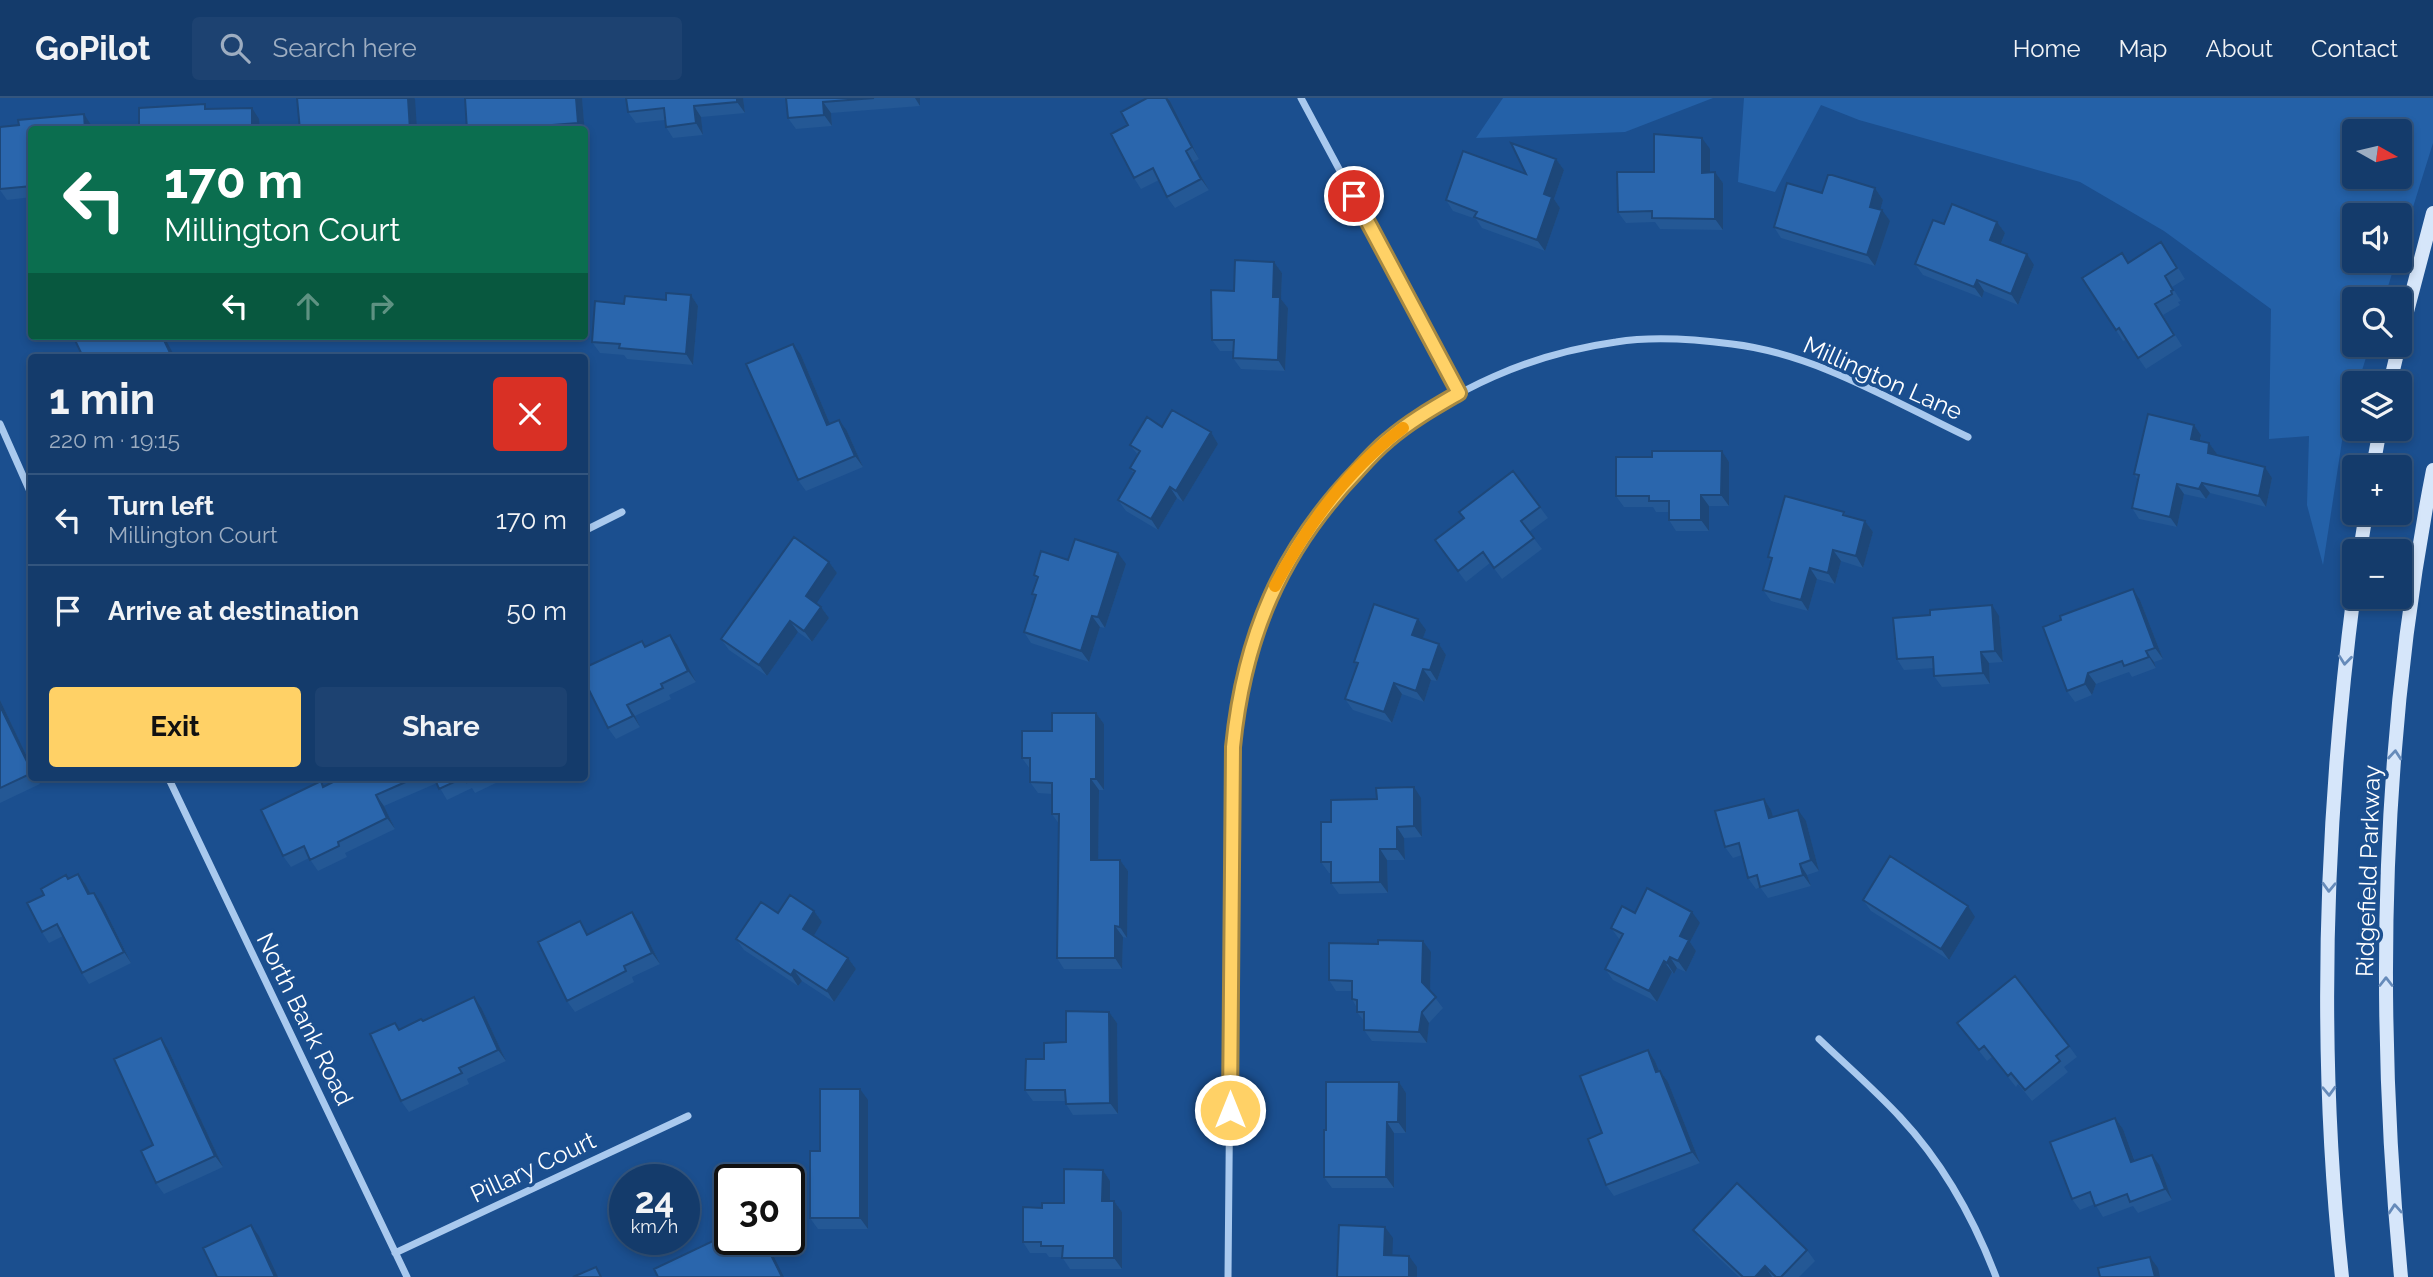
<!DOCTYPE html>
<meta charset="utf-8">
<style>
:root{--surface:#143b6b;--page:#1d4271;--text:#f1f3f6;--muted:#9dadc1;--line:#33557e;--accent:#ffd166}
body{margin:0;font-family:Raleway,sans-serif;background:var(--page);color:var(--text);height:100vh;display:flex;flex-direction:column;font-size:26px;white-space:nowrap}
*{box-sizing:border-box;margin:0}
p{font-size:23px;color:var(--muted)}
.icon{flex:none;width:38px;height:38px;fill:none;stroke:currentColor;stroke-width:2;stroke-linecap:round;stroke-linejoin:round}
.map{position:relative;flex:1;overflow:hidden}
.details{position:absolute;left:28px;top:256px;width:560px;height:427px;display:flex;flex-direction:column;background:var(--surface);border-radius:7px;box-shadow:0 4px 10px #0003,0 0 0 2px var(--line)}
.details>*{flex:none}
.banner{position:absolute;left:28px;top:28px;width:560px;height:214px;border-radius:7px;box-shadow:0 4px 10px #0003,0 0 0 2px var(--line);background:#0b6e4f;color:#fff;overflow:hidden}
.needle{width:46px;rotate:98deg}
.buttons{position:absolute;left:2342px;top:21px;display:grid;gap:14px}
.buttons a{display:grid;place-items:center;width:70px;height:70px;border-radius:7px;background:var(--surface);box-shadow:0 4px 10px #0003,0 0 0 2px var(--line);font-size:35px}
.speed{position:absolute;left:609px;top:1066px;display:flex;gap:14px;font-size:35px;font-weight:700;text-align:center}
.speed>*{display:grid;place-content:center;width:91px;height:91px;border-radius:50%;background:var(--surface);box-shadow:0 4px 10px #0003,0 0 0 2px var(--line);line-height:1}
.speed small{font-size:18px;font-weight:400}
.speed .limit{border:4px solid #111;border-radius:10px;background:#fff;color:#111}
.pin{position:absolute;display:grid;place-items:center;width:60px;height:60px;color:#fff;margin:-30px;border:4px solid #fff;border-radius:50%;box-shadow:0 2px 7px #0007}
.me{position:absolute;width:77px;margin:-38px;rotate:0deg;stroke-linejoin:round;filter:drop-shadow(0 0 5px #0008)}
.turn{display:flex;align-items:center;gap:24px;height:147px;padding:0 21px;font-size:32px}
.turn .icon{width:91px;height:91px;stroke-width:2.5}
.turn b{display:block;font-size:49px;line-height:60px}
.lanes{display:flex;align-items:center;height:66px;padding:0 21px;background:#0003;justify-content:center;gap:35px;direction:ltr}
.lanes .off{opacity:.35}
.round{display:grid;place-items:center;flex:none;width:74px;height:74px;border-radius:7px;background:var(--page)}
.headline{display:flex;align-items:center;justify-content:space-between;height:119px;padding:0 21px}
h1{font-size:42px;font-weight:700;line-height:52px}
.action{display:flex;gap:14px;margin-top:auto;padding:14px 21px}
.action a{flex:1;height:80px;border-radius:7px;background:var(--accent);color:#111;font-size:28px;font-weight:700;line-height:80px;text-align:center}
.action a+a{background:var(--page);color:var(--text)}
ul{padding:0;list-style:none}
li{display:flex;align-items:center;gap:21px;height:91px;padding:0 21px;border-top:2px solid var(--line)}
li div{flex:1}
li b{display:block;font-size:26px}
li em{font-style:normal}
header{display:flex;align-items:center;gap:42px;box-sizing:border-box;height:98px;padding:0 35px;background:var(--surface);border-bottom:2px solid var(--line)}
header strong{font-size:33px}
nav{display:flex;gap:38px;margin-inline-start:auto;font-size:24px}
.search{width:490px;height:63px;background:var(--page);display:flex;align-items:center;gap:18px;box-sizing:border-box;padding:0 24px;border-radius:7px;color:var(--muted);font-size:26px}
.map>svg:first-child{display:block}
.green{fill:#2461a8;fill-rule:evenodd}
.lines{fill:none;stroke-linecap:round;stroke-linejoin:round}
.street{stroke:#a9c9ee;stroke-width:7}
.secondary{stroke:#d6e6fa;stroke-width:14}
.wall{fill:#245895}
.shaded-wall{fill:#1d4779}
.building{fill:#2a66ad;stroke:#1d4779;stroke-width:2}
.oneway{stroke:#668bba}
.route-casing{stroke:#a68842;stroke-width:18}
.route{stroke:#ffd166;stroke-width:12}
.slow{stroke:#f59e0b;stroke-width:12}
.labels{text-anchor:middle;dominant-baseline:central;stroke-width:7;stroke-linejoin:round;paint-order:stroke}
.street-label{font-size:24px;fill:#fff;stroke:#1b4f8f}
</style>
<header>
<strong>GoPilot</strong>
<div class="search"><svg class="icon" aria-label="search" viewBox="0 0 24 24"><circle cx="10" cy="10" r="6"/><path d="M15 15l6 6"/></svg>Search here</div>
<nav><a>Home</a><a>Map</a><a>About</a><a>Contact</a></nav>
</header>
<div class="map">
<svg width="2433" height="1179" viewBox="0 0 2433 1179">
<rect width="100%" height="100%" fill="#1b4f8f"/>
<path class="green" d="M 1503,0 L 1713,0 L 1625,34 L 1476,40 Z
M 1744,0 L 2433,0 L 2433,45 L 2399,154 L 2399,117 L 2354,117 L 2354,163 L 2396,163 L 2384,201 L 2354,201 L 2354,247 L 2370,247 L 2358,285 L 2354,285 L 2354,300 L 2344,330 L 2323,467 L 2307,407 L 2309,338 L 2269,341 L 2271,211 L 2164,133 L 2080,84 L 1859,22 L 1821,7 L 1775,94 L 1738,84 ZM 2354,33 L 2399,33 L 2399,79 L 2354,79 Z"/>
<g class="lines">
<path class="street" d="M 1301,0 L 1459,295
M 0,326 L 32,398
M 584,433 L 622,414
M 168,679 L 407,1179
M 1819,941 C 1846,967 1875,992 1900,1019 C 1943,1065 1974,1121 1996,1179
M 395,1155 L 688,1018
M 1228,1179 L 1233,649 C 1236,616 1240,582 1250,550 C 1303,384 1444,268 1616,244 C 1653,238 1694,241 1732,246 C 1816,256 1892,303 1968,339"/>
<path class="secondary" d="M 2399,244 L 2433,115
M 2390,285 L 2399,247
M 2373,369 L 2380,331
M 2360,453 L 2366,415
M 2342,1179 C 2317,951 2325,721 2354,494
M 2401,1179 C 2375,910 2381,638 2433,372"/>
</g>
<path class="wall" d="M 465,0 L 582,0 L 585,36 L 584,32 L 467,32 Z
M 743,0 L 745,15 L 701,19 L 703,37 L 673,40 L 666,29 L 665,22 L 636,25 L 628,14 Z
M 786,0 L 920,0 L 920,8 L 831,15 L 832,28 L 796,31 L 788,20 Z
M 1170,3 L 1199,61 L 1193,64 L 1209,92 L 1175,110 L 1167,99 L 1159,82 L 1141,91 L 1134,80 Z
M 91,27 L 92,32 L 32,32 L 32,99 L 7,102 L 0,92 L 0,29 Z
M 1710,51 L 1710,75 L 1715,74 L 1723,85 L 1723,132 L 1660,131 L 1655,124 L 1626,125 L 1618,114 L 1654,74 Z
M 1556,61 L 1564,72 L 1554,101 L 1560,110 L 1545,153 L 1482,130 L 1476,121 L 1453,113 L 1446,102 L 1526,76 Z
M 1875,90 L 1883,102 L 1880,112 L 1890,123 L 1875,168 L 1781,140 L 1774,129 L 1822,95 Z
M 1997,124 L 2005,135 L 2001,146 L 2034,167 L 2018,207 L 1984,193 L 1982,200 L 1923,177 L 1915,166 L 1944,126 Z
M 2169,155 L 2185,181 L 2172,189 L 2181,203 L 2178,204 L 2180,207 L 2163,217 L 2182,248 L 2146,271 L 2126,242 L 2123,243 L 2116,232 L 2129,165 Z
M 1274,164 L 1282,175 L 1281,201 L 1288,210 L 1285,273 L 1241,271 L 1233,260 L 1233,253 L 1220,253 L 1212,242 L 1234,193 Z
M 691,197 L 698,208 L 693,267 L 627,261 L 624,257 L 600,255 L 592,244 L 624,206 L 666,202 Z
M 801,257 L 830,326 L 847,333 L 863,369 L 806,393 L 798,382 Z
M 2194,327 L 2201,337 L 2200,343 L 2209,345 L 2217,356 L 2216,358 L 2265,369 L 2272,380 L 2266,409 L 2210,395 L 2206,401 L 2184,396 L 2177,429 L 2139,421 L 2132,410 L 2138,382 L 2134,376 Z
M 1162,329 L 1211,334 L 1218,346 L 1183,404 L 1177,400 L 1158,432 L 1126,413 L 1118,402 L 1134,376 L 1130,370 L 1138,357 L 1130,347 Z
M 1722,353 L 1729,364 L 1729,408 L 1709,408 L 1709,433 L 1676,433 L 1669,422 L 1669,414 L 1656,414 L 1653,409 L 1624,409 L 1616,398 L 1652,359 Z
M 1513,373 L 1548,420 L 1529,434 L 1542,451 L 1502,481 L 1490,465 L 1466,484 L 1443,453 L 1464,420 Z
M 1844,414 L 1846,418 L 1865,423 L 1873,434 L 1863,470 L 1841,463 L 1835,486 L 1817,481 L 1808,513 L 1771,503 L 1763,492 L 1771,464 L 1768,459 Z
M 1068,462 L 1126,466 L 1105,530 L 1100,529 L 1089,564 L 1031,545 L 1024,534 L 1035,499 L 1032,496 L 1037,482 L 1034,477 Z
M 829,464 L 837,475 L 816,505 L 821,509 L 829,520 L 812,544 L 798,534 L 767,578 L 729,552 L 721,541 Z
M 2133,491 L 2140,502 L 2163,561 L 2154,564 L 2156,570 L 2132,579 L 2129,574 L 2096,586 L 2092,597 L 2075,604 L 2067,593 L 2061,522 Z
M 1999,518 L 2003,564 L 1989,565 L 1990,586 L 1942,589 L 1934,578 L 1934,570 L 1904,572 L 1897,561 Z
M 1426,532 L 1423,540 L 1439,546 L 1446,557 L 1437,583 L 1431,582 L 1424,604 L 1402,596 L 1392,625 L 1353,612 L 1345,601 L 1357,567 L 1354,564 Z
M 642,543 L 645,549 L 678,548 L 696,584 L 669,597 L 671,601 L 635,618 L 640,629 L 616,641 L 608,630 Z
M 0,602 L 32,669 L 32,679 L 36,679 L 40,686 L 0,705 Z
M 1096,615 L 1104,626 L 1104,692 L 1099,692 L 1098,762 L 1120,762 L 1128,773 L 1127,840 L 1123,839 L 1122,871 L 1064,871 L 1057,860 L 1059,726 L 1052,716 L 1052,696 L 1038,695 L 1030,684 L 1030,671 L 1022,660 L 1052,633 Z
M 343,679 L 496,679 L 498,684 L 475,695 L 472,690 L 447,702 L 437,685 L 384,708 L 395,731 L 345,755 L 347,759 L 318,773 L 309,760 L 291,769 L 283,758 L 324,688 Z
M 1421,700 L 1422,739 L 1404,740 L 1405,762 L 1387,762 L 1388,795 L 1339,796 L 1331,785 L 1331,775 L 1329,775 L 1321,764 L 1331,724 Z
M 1764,701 L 1771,712 L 1773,719 L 1806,723 L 1819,773 L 1807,777 L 1811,788 L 1768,800 L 1760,789 L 1756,791 L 1748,780 L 1742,757 L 1733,760 L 1725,749 Z
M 78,776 L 86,787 L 90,796 L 94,795 L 102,806 L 131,865 L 89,886 L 82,875 L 63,838 L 49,845 L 42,834 L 44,797 L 69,781 Z
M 1863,802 L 1975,819 L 1949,862 L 1871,813 Z
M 814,813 L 822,824 L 813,837 L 848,860 L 856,871 L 834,904 L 802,883 L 798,888 L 744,852 L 736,841 L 778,815 Z
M 632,814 L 640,825 L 660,866 L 632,879 L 634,884 L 575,914 L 567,903 L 589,836 Z
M 1635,815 L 1700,825 L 1690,844 L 1696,853 L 1686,874 L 1677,870 L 1674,876 L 1672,874 L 1657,904 L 1613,882 L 1605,871 L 1620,842 L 1611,830 Z
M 1431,854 L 1430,893 L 1443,910 L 1429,925 L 1427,945 L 1372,943 L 1364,932 L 1364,923 L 1357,914 L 1357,910 L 1352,901 L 1352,893 L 1336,893 L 1329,882 Z
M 482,911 L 506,963 L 467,981 L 469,986 L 409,1014 L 401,1003 L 395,925 L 399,931 L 423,923 Z
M 1109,914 L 1117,925 L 1118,1016 L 1073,1017 L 1066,1006 L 1066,1003 L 1033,1003 L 1025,992 L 1044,961 Z
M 1957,925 L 2069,948 L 2077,959 L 2064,969 L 2068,974 L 2032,1003 L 2018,986 L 2016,989 L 1992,959 L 1987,963 Z
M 161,940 L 168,951 L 223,1069 L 164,1096 L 156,1085 L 153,1047 Z
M 1648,952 L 1655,963 L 1659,973 L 1660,973 L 1668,984 L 1700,1065 L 1614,1098 L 1606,1087 L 1602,1035 Z
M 1399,984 L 1406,995 L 1406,1035 L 1394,1035 L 1394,1090 L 1332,1090 L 1324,1079 L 1326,1032 Z
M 868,1002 L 868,1131 L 818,1131 L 810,1120 L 820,1053 Z
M 2115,1020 L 2123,1031 L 2135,1063 L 2160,1068 L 2172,1102 L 2138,1115 L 2133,1108 L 2103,1119 L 2095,1106 L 2080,1112 L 2072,1101 Z
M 1103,1072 L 1110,1083 L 1110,1103 L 1114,1103 L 1122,1114 L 1122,1171 L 1070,1171 L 1062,1159 L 1049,1159 L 1046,1155 L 1030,1155 L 1023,1144 L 1042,1110 L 1064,1105 Z
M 1693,1132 L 1807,1152 L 1815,1163 L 1799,1179 L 1739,1179 L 1701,1143 Z"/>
<path class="shaded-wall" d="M 408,0 L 414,0 L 415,1 L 417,32 L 410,32 Z
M 576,0 L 582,0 L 585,36 L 584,32 L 582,32 L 578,25 Z
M 737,0 L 743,0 L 745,15 L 737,4 Z
M 915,0 L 920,0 L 920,8 Z
M 1166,0 L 1167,0 L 1170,3 L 1199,61 L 1192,49 Z
M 823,4 L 831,15 L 832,28 L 824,17 Z
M 694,8 L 701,19 L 703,37 L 696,25 Z
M 252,10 L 259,21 L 260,32 L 252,32 Z
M 84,16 L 91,27 L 92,32 L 85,32 Z
M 1702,40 L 1710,51 L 1710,86 L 1702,75 Z
M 1186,53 L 1193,64 L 1209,92 L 1201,81 Z
M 1556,61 L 1564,72 L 1554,101 L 1560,110 L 1545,153 L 1537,142 L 1544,96 Z
M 1715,74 L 1723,85 L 1723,132 L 1715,121 Z
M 1875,90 L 1883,102 L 1878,120 L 1870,109 Z
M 1882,112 L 1890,123 L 1875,168 L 1867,157 Z
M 1997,124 L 2005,135 L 1998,153 L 1990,142 Z
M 2027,156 L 2034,167 L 2018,207 L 2011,196 Z
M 1274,164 L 1282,175 L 1281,201 L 1288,210 L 1285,273 L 1278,262 L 1273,199 Z
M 1977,182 L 1984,193 L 1982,200 L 1974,189 Z
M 691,197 L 698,208 L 693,267 L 686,256 Z
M 162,238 L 163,238 L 167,244 L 175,259 L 172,259 Z
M 793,246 L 801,257 L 835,338 L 827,327 Z
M 839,322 L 847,333 L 863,369 L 855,358 Z
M 2194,327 L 2201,337 L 2198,351 L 2191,341 Z
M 1211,334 L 1218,346 L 1183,404 L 1176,393 Z
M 2209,345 L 2217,356 L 2215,366 L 2208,355 Z
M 1722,353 L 1729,364 L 1729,408 L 1721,397 Z
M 2265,369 L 2272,380 L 2266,409 L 2259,398 Z
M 2202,385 L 2210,395 L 2206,401 L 2199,391 Z
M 2177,386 L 2184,396 L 2177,429 L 2170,419 Z
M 1170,389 L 1177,400 L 1158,432 L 1151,421 Z
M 1701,397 L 1709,408 L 1709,433 L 1701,422 Z
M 1865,423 L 1873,434 L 1863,470 L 1856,458 Z
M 1833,452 L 1841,463 L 1835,486 L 1828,475 Z
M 1118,455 L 1126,466 L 1105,530 L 1098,519 Z
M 829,464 L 837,475 L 814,509 L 806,498 Z
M 1810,470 L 1817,481 L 1808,513 L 1801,502 Z
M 2133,491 L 2140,502 L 2163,561 L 2155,550 Z
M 1992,507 L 1999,518 L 2003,564 L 1995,553 Z
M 821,509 L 829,520 L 812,544 L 804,533 Z
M 1092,518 L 1100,529 L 1089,564 L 1081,553 Z
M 1418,521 L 1426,532 L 1420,548 L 1412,537 Z
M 790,523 L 798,534 L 767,578 L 759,567 Z
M 670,537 L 678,548 L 696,584 L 688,573 Z
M 1439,546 L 1446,557 L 1437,583 L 1430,572 Z
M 2146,553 L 2154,564 L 2156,570 L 2149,559 Z
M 1981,554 L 1989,565 L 1990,586 L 1983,575 Z
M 1423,571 L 1431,582 L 1424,604 L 1416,593 Z
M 2088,575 L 2096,586 L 2092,597 L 2085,586 Z
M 1394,585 L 1402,596 L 1392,625 L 1384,614 Z
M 0,602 L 32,669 L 32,674 L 0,608 Z
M 627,607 L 635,618 L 640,629 L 633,618 Z
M 1096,615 L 1104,626 L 1104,692 L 1096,681 Z
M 1091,681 L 1099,692 L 1098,773 L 1091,762 Z
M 1414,689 L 1421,700 L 1422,739 L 1414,728 Z
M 376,697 L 384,708 L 395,731 L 387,720 Z
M 1764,701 L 1771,712 L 1777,731 L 1769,720 Z
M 1798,712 L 1806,723 L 1819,773 L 1811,762 Z
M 1397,729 L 1404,740 L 1405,762 L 1397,751 Z
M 1380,751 L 1387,762 L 1388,795 L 1380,784 Z
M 1120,762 L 1128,773 L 1127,840 L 1120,829 Z
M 1800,766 L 1807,777 L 1811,788 L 1803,777 Z
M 78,776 L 86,787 L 96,807 L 88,796 Z
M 94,795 L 102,806 L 131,865 L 124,854 Z
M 1968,808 L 1975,819 L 1949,862 L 1941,851 Z
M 814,813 L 822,824 L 811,842 L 803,831 Z
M 632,814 L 640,825 L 660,866 L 652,855 Z
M 1692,814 L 1700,825 L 1690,844 L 1696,853 L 1686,874 L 1678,863 L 1680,838 Z
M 1115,828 L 1123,839 L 1122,871 L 1115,860 Z
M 1423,843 L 1431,854 L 1430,895 L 1422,884 Z
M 1670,859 L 1677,870 L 1674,876 L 1667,865 Z
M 848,860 L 856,871 L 834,904 L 827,893 Z
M 1664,863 L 1672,874 L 1657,904 L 1649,893 Z
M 794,872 L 802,883 L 798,888 L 791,877 Z
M 474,899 L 482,911 L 506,963 L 498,952 Z
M 1109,914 L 1117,925 L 1118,1016 L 1110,1005 Z
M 1422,914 L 1429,925 L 1427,945 L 1419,934 Z
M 161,940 L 168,951 L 223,1069 L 215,1058 Z
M 1648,952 L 1655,963 L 1664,985 L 1656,974 Z
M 1660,973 L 1668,984 L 1700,1065 L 1692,1054 Z
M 1399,984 L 1406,995 L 1406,1035 L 1398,1024 Z
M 860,991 L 868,1002 L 868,1131 L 860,1120 Z
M 2115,1020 L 2123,1031 L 2139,1075 L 2131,1064 Z
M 1387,1024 L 1394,1035 L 1394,1090 L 1386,1079 Z
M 2152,1057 L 2160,1068 L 2172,1102 L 2165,1091 Z
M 1103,1072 L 1110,1083 L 1110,1114 L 1102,1103 Z
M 1114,1103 L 1122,1114 L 1122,1171 L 1114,1160 Z
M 251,1127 L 259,1138 L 278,1179 L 275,1179 Z
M 1385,1129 L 1393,1140 L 1392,1168 L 1384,1157 Z
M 763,1141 L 765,1141 L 784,1179 L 782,1179 Z
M 1409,1158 L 1417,1169 L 1417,1179 L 1409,1179 Z
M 2150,1159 L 2158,1170 L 2160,1179 L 2155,1179 Z
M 1765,1168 L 1772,1179 L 1755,1179 Z"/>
<path class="building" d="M 297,0 L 408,0 L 410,32 L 300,32 Z
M 465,0 L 576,0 L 578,25 L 553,27 L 553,32 L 467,32 Z
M 626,0 L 737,0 L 737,4 L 694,8 L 696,25 L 666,29 L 664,10 L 628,14 Z
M 786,0 L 874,0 L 823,4 L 824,17 L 788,20 Z
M 1147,0 L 1166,0 L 1192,49 L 1186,53 L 1201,81 L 1167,99 L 1153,70 L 1134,80 L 1111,36 L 1128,27 L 1121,14 Z
M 205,6 L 205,11 L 252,10 L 252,32 L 139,32 L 139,10 Z
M 84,16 L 85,32 L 32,32 L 32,88 L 0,91 L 0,29 L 19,27 L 18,22 Z
M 1654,36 L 1702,40 L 1702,75 L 1715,74 L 1715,121 L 1652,120 L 1652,113 L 1618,114 L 1617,74 L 1654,74 Z
M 1511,45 L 1556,61 L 1544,96 L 1552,99 L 1537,142 L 1474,119 L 1477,114 L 1446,102 L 1463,53 L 1526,76 Z
M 1828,77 L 1832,77 L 1875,90 L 1870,109 L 1882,112 L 1867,157 L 1774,129 L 1787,85 L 1822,95 Z
M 1952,106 L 1997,124 L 1990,142 L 2027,156 L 2011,196 L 1977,182 L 1974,189 L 1915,166 L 1933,122 L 1944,126 Z
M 2161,144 L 2177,170 L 2165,178 L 2173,192 L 2171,193 L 2172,196 L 2155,206 L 2174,237 L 2138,260 L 2119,230 L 2116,232 L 2082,180 L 2122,155 L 2128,165 Z
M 1235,162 L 1274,164 L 1273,199 L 1280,199 L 1278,262 L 1233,260 L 1234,242 L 1212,242 L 1211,192 L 1234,193 Z
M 666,195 L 691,197 L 686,256 L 619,250 L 620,246 L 592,244 L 595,203 L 624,206 L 625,198 L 666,202 Z
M 73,238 L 162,238 L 172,259 L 83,259 Z
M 793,246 L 827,327 L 839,322 L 855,358 L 798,382 L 746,266 Z
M 1172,312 L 1211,334 L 1176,393 L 1170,389 L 1151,421 L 1118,402 L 1135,373 L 1130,370 L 1140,353 L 1130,347 L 1147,319 L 1162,329 Z
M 2148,316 L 2194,327 L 2191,341 L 2209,345 L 2208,355 L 2265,369 L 2259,398 L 2202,385 L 2199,391 L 2177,386 L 2170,419 L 2132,410 L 2139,377 L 2134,376 Z
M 1652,353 L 1722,353 L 1721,397 L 1701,397 L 1701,422 L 1669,422 L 1669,403 L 1649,403 L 1649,398 L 1616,398 L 1616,359 L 1652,359 Z
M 1513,373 L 1540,409 L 1521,423 L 1534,440 L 1494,470 L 1483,454 L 1458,473 L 1435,442 L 1464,420 L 1459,414 Z
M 1785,398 L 1844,414 L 1843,417 L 1865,423 L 1856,458 L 1833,452 L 1828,475 L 1810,470 L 1801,502 L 1763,492 L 1772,460 L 1768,459 Z
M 794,439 L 829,464 L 806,498 L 821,509 L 804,533 L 790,523 L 759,567 L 721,541 Z
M 1075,441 L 1118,455 L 1098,519 L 1092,518 L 1081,553 L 1024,534 L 1036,497 L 1032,496 L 1038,479 L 1034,477 L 1041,453 L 1068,462 Z
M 2133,491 L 2155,550 L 2146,553 L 2149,559 L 2124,568 L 2122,563 L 2088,575 L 2085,586 L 2067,593 L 2043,529 L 2061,522 L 2060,518 Z
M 1374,506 L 1418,521 L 1412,537 L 1439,546 L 1430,572 L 1423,571 L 1416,593 L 1394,585 L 1384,614 L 1345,601 L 1358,565 L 1354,564 Z
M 1992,507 L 1995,553 L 1981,554 L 1983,575 L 1934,578 L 1933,559 L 1897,561 L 1893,520 L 1930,517 L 1930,512 Z
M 670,537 L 688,573 L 661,586 L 663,590 L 627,607 L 633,618 L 608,630 L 584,582 L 584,570 L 642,543 L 645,549 Z
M 0,608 L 32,674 L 32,675 L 0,690 Z
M 1052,615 L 1096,615 L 1096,681 L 1091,681 L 1091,762 L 1120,762 L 1120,829 L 1115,828 L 1115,860 L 1057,860 L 1059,716 L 1052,716 L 1052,685 L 1030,684 L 1030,660 L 1022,660 L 1022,633 L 1052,633 Z
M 343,679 L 417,679 L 376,697 L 387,720 L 338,744 L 339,748 L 310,762 L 304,748 L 283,758 L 261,712 L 321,683 L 323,689 Z
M 434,679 L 477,679 L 467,684 L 465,679 L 439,691 Z
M 1414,689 L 1414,728 L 1397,729 L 1397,751 L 1380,751 L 1380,784 L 1331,785 L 1331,764 L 1321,764 L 1321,724 L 1331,724 L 1331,702 L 1377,701 L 1376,690 Z
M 1764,701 L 1769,720 L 1798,712 L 1811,762 L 1800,766 L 1803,777 L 1760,789 L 1757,777 L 1748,780 L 1739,745 L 1725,749 L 1715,713 Z
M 1890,758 L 1968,808 L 1941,851 L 1863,802 Z
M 78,776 L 88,796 L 94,795 L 124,854 L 82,875 L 57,826 L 42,834 L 27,805 L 44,797 L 41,791 L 66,777 L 68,781 Z
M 1647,790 L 1692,814 L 1680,838 L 1689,842 L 1678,863 L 1670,859 L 1667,865 L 1664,863 L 1649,893 L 1605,871 L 1623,836 L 1611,830 L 1622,808 L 1635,815 Z
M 790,797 L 814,813 L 803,831 L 848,860 L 827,893 L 794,872 L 791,877 L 736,841 L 761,804 L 778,815 Z
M 632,814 L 652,855 L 624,868 L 626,873 L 567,903 L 538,844 L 580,823 L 587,837 Z
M 1378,842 L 1423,843 L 1422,884 L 1436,899 L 1422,914 L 1419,934 L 1364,932 L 1364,914 L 1357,914 L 1357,902 L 1352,901 L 1352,883 L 1329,882 L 1329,845 L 1378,846 Z
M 2015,878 L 2069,948 L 2056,958 L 2060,963 L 2025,992 L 2011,975 L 2008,978 L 1984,948 L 1979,952 L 1957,925 Z
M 474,899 L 498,952 L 459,970 L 462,975 L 401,1003 L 370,936 L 395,925 L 399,932 L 421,921 L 423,923 Z
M 1066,913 L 1109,914 L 1110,1005 L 1066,1006 L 1065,992 L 1025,992 L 1026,961 L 1044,961 L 1044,945 L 1066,944 Z
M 161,940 L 215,1058 L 156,1085 L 141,1053 L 153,1047 L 114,961 Z
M 1648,952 L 1656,974 L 1660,973 L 1692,1054 L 1606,1087 L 1588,1041 L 1602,1035 L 1580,978 Z
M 1326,984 L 1399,984 L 1398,1024 L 1387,1024 L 1386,1079 L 1324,1079 L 1324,1032 L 1326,1032 Z
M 820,991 L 860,991 L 860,1120 L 810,1120 L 810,1053 L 820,1053 Z
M 2115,1020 L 2131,1064 L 2152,1057 L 2165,1091 L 2130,1104 L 2127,1096 L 2095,1108 L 2090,1094 L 2072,1101 L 2050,1044 Z
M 1064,1071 L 1103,1072 L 1102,1103 L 1114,1103 L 1114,1160 L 1062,1160 L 1063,1148 L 1041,1148 L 1041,1144 L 1023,1144 L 1023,1109 L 1042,1110 L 1042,1105 L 1064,1105 Z
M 1737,1085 L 1807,1152 L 1781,1179 L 1776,1179 L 1765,1168 L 1755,1179 L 1743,1179 L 1693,1132 Z
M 251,1127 L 275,1179 L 217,1179 L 203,1150 Z
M 1339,1127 L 1385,1129 L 1384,1157 L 1409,1158 L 1409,1179 L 1337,1179 Z
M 734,1141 L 763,1141 L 782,1179 L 658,1179 L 654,1171 L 715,1142 L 718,1149 Z
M 2150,1159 L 2155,1179 L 2100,1179 L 2098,1170 Z
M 596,1169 L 601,1179 L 573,1179 Z"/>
<defs><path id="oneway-chevron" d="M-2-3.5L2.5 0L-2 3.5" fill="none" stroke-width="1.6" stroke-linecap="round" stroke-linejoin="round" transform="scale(1.75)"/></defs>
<g class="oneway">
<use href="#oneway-chevron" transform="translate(2345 562) rotate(96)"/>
<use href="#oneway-chevron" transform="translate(2395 657) rotate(-85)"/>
<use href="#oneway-chevron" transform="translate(2329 789) rotate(92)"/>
<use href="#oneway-chevron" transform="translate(2386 884) rotate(-90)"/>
<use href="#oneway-chevron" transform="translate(2329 993) rotate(88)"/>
<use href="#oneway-chevron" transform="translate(2395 1111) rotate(-94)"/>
</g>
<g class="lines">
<defs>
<path id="route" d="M 1230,1012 L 1233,649 C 1244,539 1280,453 1358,372 C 1367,362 1377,351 1388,342 C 1410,323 1435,309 1459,295 L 1354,98"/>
</defs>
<use href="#route" class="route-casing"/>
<use href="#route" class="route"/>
<path class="slow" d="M 1275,488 C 1307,427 1348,371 1403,330"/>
</g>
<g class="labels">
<g class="street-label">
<text transform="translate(1883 280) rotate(24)">Millington Lane</text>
<text transform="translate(2368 773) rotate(-88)">Ridgefield Parkway</text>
<text transform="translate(305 921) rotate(64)">North Bank Road</text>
<text transform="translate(533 1069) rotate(-25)">Pillary Court</text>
</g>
</g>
</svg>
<div class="buttons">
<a><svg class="needle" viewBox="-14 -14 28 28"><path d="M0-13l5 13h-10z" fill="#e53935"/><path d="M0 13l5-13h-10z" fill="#9dadc1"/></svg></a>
<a><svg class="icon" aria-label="sound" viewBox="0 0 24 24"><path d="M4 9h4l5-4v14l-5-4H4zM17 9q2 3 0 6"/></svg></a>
<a><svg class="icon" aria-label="search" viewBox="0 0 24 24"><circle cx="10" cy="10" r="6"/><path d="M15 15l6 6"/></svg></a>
<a><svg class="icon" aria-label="layers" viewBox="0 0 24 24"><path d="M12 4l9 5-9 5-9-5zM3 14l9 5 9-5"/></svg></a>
<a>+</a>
<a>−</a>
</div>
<div class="speed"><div>24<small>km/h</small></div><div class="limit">30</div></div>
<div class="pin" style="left:1354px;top:98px;background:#d93025"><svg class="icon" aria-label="arrive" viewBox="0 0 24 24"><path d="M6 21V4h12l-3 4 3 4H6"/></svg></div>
<svg class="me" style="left:1230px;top:1012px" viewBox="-20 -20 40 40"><circle r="17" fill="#ffd166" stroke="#fff" stroke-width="3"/><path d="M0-11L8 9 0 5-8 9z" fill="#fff"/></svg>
<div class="banner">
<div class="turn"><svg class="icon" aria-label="left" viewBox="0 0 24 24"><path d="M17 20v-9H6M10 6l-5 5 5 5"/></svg><div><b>170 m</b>Millington Court</div></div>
<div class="lanes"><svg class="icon" aria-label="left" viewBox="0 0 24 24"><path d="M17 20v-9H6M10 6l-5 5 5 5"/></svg><svg class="icon off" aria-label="ahead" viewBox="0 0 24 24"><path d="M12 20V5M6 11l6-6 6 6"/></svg><svg class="icon off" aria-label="right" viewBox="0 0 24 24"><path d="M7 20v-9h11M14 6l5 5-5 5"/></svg></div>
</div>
<section class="details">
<div class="headline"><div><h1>1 min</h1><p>220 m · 19:15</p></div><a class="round" style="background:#d93025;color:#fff"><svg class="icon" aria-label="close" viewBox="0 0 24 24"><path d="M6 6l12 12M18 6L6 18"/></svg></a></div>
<ul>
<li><svg class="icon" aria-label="left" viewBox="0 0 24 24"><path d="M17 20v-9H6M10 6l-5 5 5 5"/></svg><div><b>Turn left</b><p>Millington Court</p></div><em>170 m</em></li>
<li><svg class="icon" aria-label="arrive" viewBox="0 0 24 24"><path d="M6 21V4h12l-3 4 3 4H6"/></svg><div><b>Arrive at destination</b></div><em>50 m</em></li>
</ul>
<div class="action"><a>Exit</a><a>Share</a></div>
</section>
</div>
